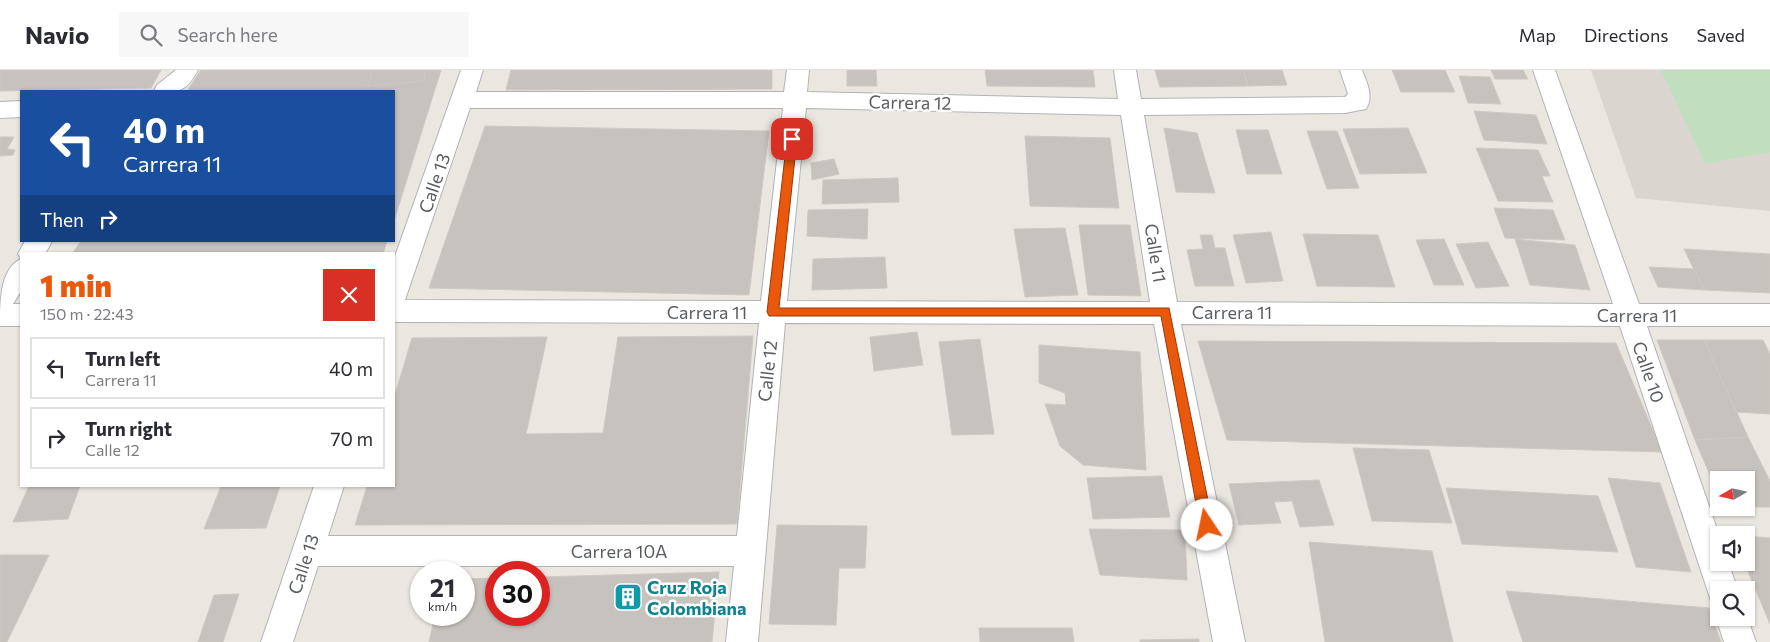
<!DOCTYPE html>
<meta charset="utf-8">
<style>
:root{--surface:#fff;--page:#f7f7f7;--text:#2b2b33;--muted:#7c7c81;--line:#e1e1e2;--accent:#ea580c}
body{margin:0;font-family:Commissioner,sans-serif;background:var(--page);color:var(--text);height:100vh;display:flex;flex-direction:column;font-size:19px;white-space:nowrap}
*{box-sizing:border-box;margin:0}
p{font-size:16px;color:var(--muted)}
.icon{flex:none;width:28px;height:28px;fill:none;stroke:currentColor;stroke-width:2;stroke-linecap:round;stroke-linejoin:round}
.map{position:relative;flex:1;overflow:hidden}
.sheet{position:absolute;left:20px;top:182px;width:375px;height:235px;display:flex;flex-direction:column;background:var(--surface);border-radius:0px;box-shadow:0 1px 4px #0004}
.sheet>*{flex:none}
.hud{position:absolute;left:20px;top:20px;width:375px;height:152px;border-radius:0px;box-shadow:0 1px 4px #0004;background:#1a4fa0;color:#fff;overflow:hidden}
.needle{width:32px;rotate:261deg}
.fabs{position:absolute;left:1710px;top:401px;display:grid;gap:10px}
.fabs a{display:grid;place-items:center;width:45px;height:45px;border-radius:0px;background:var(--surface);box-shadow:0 1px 4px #0004;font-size:25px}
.speed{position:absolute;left:410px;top:491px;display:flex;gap:10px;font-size:25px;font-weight:700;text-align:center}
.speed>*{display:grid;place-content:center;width:65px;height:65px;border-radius:50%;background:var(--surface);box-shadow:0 1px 4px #0004;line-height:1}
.speed small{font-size:12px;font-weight:400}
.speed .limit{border:8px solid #d22;background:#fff;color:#111}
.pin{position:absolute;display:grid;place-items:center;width:42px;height:42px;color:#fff;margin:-21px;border-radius:10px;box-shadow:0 2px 8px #0006}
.me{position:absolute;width:55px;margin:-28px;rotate:349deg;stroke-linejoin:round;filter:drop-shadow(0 0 4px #0008)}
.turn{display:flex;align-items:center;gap:18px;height:105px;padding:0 20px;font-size:22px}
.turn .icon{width:65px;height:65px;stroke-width:2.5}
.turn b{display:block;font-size:35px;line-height:42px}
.then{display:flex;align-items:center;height:48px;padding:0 20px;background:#0003;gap:10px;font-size:19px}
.round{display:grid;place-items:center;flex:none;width:52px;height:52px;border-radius:0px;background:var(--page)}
.summary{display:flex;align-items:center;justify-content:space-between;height:85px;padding:0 20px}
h1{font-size:30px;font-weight:800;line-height:38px;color:var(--accent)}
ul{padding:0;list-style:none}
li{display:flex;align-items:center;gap:15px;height:62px;margin:0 10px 8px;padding:0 10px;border:2px solid var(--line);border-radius:0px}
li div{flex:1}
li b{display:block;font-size:19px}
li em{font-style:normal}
header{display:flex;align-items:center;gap:30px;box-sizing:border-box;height:70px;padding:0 25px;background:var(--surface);border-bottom:1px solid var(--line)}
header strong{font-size:24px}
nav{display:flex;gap:28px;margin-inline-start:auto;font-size:18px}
.search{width:350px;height:45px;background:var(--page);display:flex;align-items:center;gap:12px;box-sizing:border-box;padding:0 18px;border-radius:0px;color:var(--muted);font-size:19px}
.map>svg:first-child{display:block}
.education{fill:#dad6cf}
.green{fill:#c1dfbf}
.building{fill:#c6c2be;stroke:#cec9c0}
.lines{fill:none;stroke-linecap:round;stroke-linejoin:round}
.street-casing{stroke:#b1b3b7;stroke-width:2}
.street{fill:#fff;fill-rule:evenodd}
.route{fill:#ea580c;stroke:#983908}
.labels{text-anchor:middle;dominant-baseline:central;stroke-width:5;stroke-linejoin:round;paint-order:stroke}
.street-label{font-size:18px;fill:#595c60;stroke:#fff}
.culture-label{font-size:18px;font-weight:bold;fill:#0d838f;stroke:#fff;text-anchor:start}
</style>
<header>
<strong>Navio</strong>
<div class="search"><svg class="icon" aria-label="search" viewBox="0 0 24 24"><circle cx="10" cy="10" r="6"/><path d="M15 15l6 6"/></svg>Search here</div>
<nav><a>Map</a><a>Directions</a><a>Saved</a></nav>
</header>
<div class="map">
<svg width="1770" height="572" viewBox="0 0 1770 572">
<rect width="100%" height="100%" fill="#eae7e1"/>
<path class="education" d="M 1591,0 L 1770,0 L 1770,141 L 1636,128 Z"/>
<path class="green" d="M 1661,0 L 1770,0 L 1770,82 L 1705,94 Z"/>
<path class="building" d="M 0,0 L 161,0 L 151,18 L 0,21 Z
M 201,0 L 441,0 L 394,151 L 394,21 L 187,21 Z
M 372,0 L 425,0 L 424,11 L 368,16 Z
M 511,0 L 772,0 L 772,19 L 506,20 Z
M 847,0 L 876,0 L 877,16 L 847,16 Z
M 985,0 L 1093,0 L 1095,17 L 987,16 Z
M 1155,0 L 1243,0 L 1248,16 L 1160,17 Z
M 1243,0 L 1282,0 L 1287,15 L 1248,16 Z
M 1392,0 L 1445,0 L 1455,22 L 1401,22 Z
M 1491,0 L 1523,0 L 1528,9 L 1495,9 Z
M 1459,6 L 1490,7 L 1501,34 L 1468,33 Z
M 1474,41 L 1536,45 L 1547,74 L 1484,70 Z
M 485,56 L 769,61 L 749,225 L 429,218 Z
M 1164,58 L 1197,63 L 1215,123 L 1176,122 Z
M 1408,58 L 1427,103 L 1360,104 L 1343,59 Z
M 1236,60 L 1268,60 L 1282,104 L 1247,104 Z
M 1307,61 L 1337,61 L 1359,118 L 1327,119 Z
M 1025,66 L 1110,68 L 1119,138 L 1030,136 Z
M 0,67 L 14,67 L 7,79 L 15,80 L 13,85 L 0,86 Z
M 1476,78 L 1538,80 L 1550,106 L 1542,106 L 1553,132 L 1498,131 Z
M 834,89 L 839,104 L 812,110 L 811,93 Z
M 898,108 L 899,132 L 822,134 L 823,110 Z
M 1494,138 L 1553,140 L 1565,170 L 1505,168 Z
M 868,139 L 867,169 L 807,166 L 808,140 Z
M 1079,155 L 1130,155 L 1141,226 L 1088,225 Z
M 1065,158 L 1078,225 L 1025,227 L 1014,159 Z
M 1271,162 L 1283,211 L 1246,213 L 1233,165 Z
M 1303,164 L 1378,165 L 1395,217 L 1317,216 Z
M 1200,165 L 1212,165 L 1215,178 L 1225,178 L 1234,216 L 1195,216 L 1187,180 L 1203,179 Z
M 1444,169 L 1464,215 L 1434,215 L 1416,170 Z
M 1515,169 L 1575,175 L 1590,220 L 1530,215 Z
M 81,171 L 387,171 L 383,184 L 72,184 Z
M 1488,172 L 1509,216 L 1476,218 L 1456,174 Z
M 1684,179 L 1770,184 L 1770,223 L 1704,220 Z
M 885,187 L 887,218 L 812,220 L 813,189 Z
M 1649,197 L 1694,199 L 1704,220 L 1658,217 Z
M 917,262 L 923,295 L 874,301 L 870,267 Z
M 753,266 L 737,454 L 355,455 L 367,416 L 394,416 L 394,328 L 412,268 L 547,267 L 526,364 L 603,363 L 618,267 Z
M 980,269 L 994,364 L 952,365 L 939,272 Z
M 1657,270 L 1704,270 L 1748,367 L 1695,370 Z
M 1704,270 L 1763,270 L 1770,284 L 1770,344 L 1736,342 Z
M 1198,271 L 1616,273 L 1662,382 L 1227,370 Z
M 1039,275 L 1140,282 L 1146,400 L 1083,395 L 1060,376 L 1045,334 L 1066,335 L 1065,323 L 1039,313 Z
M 1748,367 L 1770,411 L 1770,437 L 1746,437 L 1746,410 L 1719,410 L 1719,426 L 1695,370 Z
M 1353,378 L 1429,380 L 1452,453 L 1372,451 Z
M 1162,406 L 1170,447 L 1093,449 L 1087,408 Z
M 1608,408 L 1660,413 L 1691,502 L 1636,497 Z
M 1319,410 L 1334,455 L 1300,457 L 1292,431 L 1274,432 L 1281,453 L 1239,455 L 1229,414 Z
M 29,416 L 80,416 L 68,449 L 13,452 Z
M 221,416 L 280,416 L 266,458 L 204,459 Z
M 1446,418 L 1598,426 L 1618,482 L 1462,474 Z
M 777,455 L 867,456 L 865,498 L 839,498 L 836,555 L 769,554 Z
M 1089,459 L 1185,460 L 1187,510 L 1100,505 Z
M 1746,466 L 1770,468 L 1770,554 L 1744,492 L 1746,492 Z
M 1309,472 L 1432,481 L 1453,572 L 1325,572 Z
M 0,485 L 49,485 L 7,572 L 0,572 Z
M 719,502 L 712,572 L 429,572 L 435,545 L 464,545 L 464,509 L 496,508 L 496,545 L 539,545 L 539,507 Z
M 1506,521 L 1709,538 L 1721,572 L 1523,572 Z
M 239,524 L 223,572 L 198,572 L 214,525 Z
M 979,558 L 1072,558 L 1074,572 L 980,572 Z
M 1199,569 L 1199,572 L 1140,572 L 1140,570 Z"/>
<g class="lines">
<defs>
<path id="street" d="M 176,0 L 198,0 C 185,24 179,21 154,21 L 157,15 Z
M 461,0 L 483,0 L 476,22 L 784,22 L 787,0 L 809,0 L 807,22 L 1118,29 L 1114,0 L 1136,0 L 1141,29 L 1345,27 L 1348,24 L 1340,0 L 1362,0 C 1367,13 1374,26 1366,39 L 1345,43 L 1144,45 L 1177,232 L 1613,234 L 1533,0 L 1555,0 L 1639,234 L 1770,234 L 1770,256 L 1647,256 L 1719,465 L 1719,492 L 1728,492 L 1738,520 L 1719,520 L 1719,534 L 1711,531 L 1620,256 L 1181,254 L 1245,572 L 1213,572 L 1154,254 L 785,253 L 758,572 L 726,572 L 734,496 L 318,496 L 293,572 L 261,572 L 314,416 L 344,416 L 328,466 L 737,466 L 759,253 L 394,252 L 394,189 ZM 470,38 L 783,38 L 761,231 L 405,230 ZM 806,38 L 1121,45 L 1150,232 L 787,231 Z
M 21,31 L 21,47 L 0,48 L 0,32 Z
M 25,171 L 52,171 L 45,184 L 21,184 L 21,221 L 13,234 L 21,234 L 21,256 L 0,256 C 0,233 0,198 21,189 L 18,184 Z
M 1719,541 L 1719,548 L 1746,548 L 1746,544 L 1756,572 L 1724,572 L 1716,548 Z"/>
</defs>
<use href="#street" class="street-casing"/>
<use href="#street" class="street"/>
</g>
<path class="route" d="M 792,65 L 797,69 L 779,238 L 1169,238 L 1213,455 L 1211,460 L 1207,461 L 1202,460 L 1200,455 L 1161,246 L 769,246 L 767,242 L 787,69 Z"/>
<defs>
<symbol id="building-square" viewBox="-11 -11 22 22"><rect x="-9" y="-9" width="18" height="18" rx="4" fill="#0f9aa8" stroke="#fff"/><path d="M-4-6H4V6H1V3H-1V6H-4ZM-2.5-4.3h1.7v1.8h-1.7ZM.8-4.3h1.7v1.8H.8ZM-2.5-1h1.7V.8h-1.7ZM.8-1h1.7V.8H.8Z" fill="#fff"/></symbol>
</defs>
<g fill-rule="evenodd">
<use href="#building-square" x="612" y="511" width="32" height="32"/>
</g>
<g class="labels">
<g class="street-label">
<text transform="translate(910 32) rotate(1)">Carrera 12</text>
<text transform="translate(434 113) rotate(-71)">Calle 13</text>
<text transform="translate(1156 183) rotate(81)">Calle 11</text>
<text x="707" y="242">Carrera 11</text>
<text x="1232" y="242">Carrera 11</text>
<text x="1637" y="245">Carrera 11</text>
<text transform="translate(767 301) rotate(-84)">Calle 12</text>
<text transform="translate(1649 302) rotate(71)">Calle 10</text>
<text x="619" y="481">Carrera 10A</text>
<text transform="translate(303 494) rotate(-72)">Calle 13</text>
</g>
<g class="culture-label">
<text x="647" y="517">Cruz Roja<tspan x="647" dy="21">Colombiana</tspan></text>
</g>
</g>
</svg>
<div class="fabs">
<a><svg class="needle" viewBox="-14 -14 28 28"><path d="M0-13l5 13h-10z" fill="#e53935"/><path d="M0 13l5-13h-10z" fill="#7c7c81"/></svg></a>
<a><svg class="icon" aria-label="sound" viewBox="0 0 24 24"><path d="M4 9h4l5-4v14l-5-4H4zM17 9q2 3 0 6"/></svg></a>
<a><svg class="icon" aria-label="search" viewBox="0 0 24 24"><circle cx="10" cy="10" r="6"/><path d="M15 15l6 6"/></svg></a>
</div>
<div class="speed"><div>21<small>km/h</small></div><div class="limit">30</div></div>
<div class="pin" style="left:792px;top:69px;background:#d93025"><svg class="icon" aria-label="arrive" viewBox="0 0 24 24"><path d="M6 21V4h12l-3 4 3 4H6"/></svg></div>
<svg class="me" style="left:1207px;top:455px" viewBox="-20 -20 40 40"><circle r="19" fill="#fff"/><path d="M0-13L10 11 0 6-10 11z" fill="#ea580c"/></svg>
<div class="hud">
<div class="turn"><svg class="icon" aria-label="left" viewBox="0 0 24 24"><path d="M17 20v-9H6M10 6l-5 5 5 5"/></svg><div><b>40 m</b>Carrera 11</div></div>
<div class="then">Then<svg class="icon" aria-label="right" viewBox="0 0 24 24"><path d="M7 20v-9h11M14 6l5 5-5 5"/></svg></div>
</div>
<section class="sheet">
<div class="summary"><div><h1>1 min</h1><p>150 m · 22:43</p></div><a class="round" style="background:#d93025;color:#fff"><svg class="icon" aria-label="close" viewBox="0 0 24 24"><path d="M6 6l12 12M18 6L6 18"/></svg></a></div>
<ul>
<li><svg class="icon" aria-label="left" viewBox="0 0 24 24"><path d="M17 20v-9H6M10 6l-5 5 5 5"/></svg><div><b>Turn left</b><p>Carrera 11</p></div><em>40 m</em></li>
<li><svg class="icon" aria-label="right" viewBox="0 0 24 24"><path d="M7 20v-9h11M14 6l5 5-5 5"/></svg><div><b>Turn right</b><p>Calle 12</p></div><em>70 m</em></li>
</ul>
</section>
</div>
